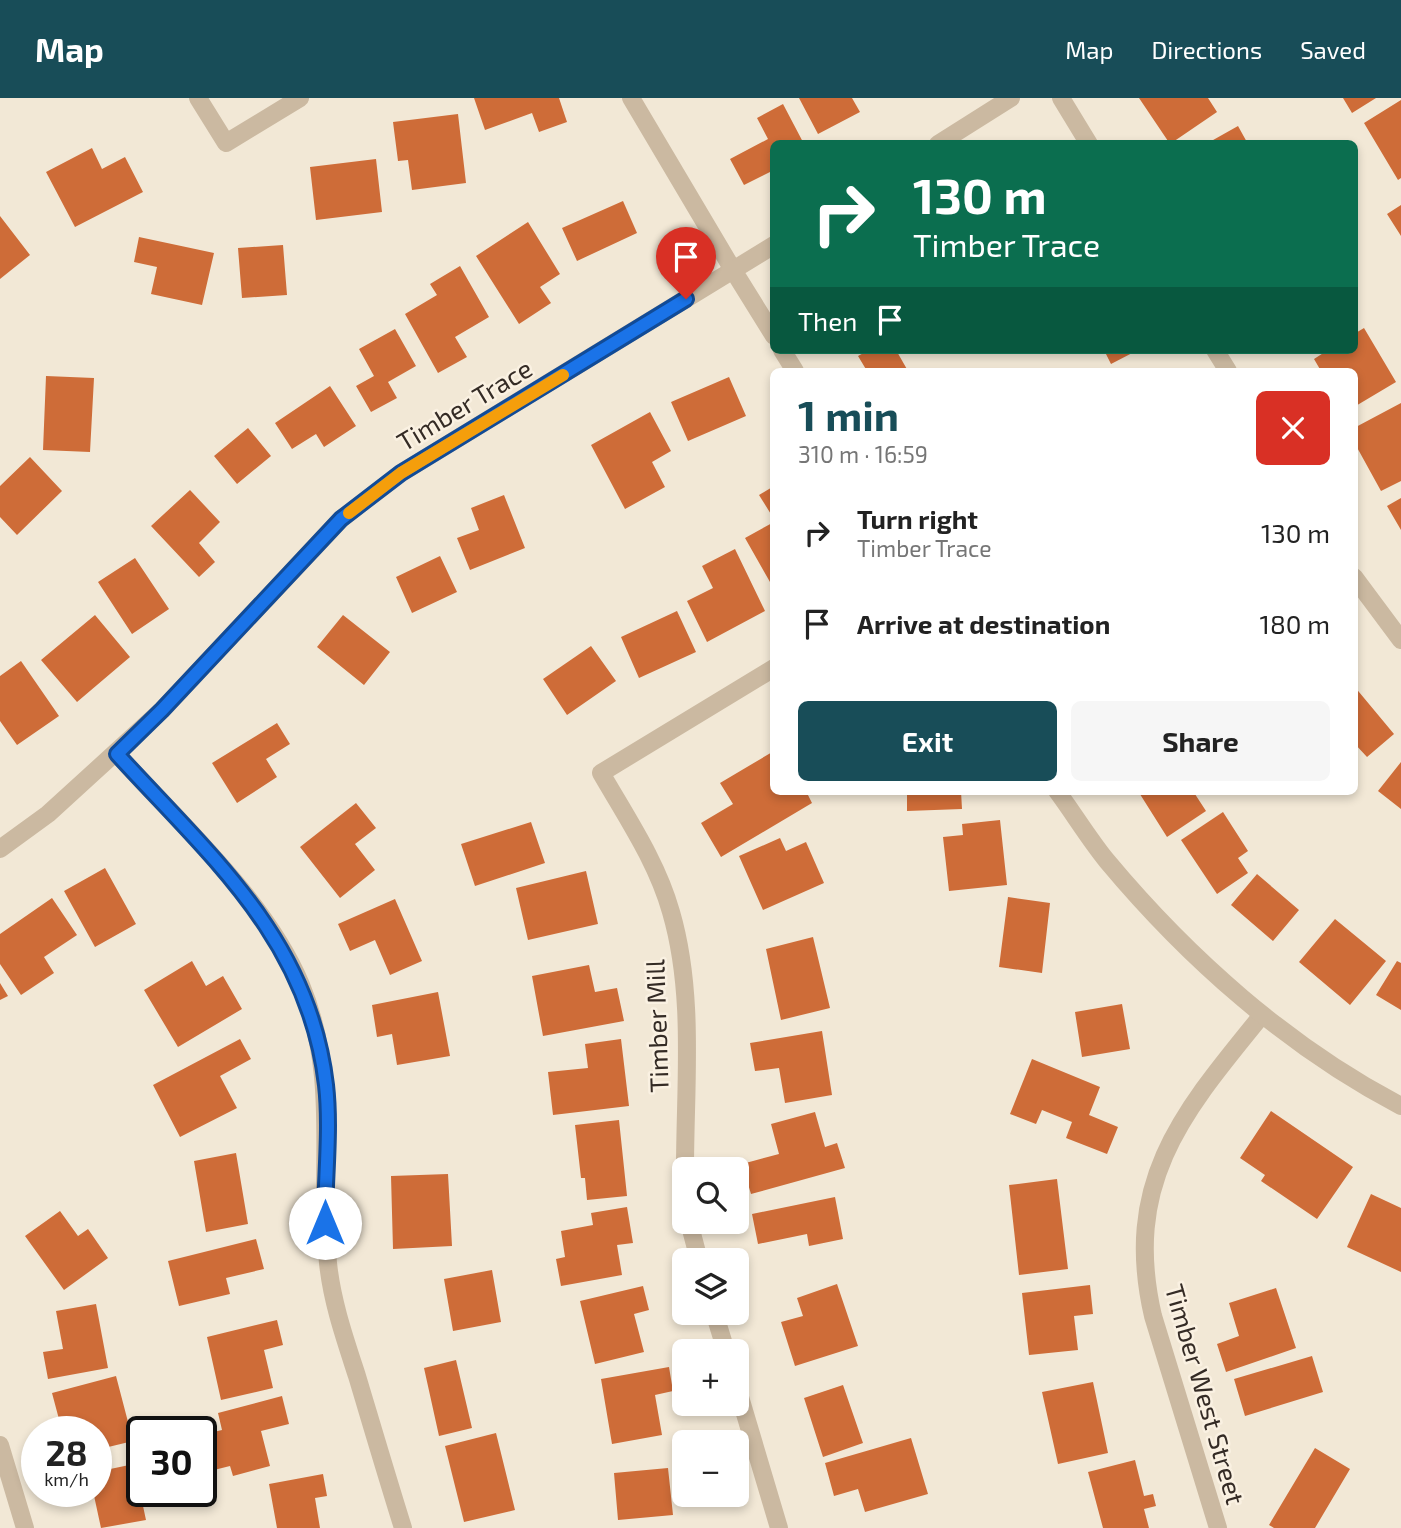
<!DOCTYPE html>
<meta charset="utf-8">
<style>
:root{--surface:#fff;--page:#f6f6f6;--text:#222;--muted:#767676;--accent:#184d58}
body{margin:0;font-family:"Exo 2",sans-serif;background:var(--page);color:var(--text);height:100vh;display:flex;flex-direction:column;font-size:26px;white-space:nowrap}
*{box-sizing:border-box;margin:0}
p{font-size:23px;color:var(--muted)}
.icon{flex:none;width:38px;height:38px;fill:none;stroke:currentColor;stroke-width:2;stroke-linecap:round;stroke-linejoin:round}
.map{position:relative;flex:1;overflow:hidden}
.panel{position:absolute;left:770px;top:270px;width:588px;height:427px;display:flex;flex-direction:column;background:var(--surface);border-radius:10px;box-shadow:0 4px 10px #0003}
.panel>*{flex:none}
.top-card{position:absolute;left:770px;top:42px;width:588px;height:214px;border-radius:10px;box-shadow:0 4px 10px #0003;background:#0b6e4f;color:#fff;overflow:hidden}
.controls{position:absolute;left:672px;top:1059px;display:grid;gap:14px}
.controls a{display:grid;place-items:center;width:77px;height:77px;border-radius:10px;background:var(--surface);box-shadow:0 4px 10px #0003;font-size:35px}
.speed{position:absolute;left:21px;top:1318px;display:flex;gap:14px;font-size:35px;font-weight:700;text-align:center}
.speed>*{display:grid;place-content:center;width:91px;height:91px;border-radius:50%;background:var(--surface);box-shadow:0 4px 10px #0003;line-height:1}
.speed small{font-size:18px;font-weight:400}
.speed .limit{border:4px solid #111;border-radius:10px;background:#fff;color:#111}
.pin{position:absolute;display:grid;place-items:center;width:60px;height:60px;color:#fff;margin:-72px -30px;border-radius:50% 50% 50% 0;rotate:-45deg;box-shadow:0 0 7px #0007}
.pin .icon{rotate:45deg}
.me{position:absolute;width:77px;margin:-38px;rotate:0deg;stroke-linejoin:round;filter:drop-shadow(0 0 5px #0008)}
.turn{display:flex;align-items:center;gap:24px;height:147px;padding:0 28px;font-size:32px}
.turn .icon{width:91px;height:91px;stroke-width:2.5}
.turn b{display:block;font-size:49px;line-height:60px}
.then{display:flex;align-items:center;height:66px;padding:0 28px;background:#0003;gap:14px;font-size:26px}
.round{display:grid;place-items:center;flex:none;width:74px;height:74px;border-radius:10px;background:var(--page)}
.summary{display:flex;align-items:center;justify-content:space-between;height:119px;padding:0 28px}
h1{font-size:42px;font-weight:700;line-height:52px;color:var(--accent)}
.button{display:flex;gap:14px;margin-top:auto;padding:14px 28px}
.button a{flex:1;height:80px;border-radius:10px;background:var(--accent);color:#fff;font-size:28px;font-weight:700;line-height:80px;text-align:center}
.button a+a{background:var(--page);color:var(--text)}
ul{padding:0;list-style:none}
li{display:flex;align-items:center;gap:21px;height:91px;padding:0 28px}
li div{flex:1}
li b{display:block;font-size:26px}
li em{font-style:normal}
header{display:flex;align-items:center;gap:42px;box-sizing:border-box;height:98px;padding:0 35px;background:var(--accent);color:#fff}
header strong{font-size:33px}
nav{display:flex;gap:38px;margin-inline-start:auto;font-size:24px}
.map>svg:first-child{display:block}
.building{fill:#ce6c38}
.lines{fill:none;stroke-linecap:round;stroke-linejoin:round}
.minor{stroke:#cbb9a1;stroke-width:18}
.tertiary{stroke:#cbb9a1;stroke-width:18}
.route-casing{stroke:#114b97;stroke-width:18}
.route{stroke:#1a73e8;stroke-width:12}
.slow{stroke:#f59e0b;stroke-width:12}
.labels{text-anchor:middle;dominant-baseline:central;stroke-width:5;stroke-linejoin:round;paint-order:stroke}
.street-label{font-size:26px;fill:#342b25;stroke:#faf1e2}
</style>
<header>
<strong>Map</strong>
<nav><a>Map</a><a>Directions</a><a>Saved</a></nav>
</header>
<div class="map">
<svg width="1401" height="1430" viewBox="0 0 1401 1430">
<rect width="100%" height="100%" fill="#f2e8d6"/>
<path class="building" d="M 474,0 L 559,0 L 567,24 L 539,34 L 532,15 L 485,32 Z
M 799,0 L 852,0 L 860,14 L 818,36 Z
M 1139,0 L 1208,0 L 1217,14 L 1170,46 Z
M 1343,0 L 1376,0 L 1352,15 Z
M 1401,2 L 1401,80 L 1398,82 L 1364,25 Z
M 783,6 L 804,46 L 774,46 L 774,72 L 744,87 L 730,61 L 768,41 L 757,20 Z
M 458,16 L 466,85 L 412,92 L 408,62 L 398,63 L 393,24 Z
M 1238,28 L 1248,46 L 1206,46 Z
M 92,50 L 102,71 L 125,59 L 143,94 L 75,129 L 46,74 Z
M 376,61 L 382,114 L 316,122 L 310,69 Z
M 623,103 L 637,135 L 577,163 L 562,130 Z
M 1401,107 L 1401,138 L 1387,116 Z
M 0,118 L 30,157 L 0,181 Z
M 528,124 L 560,176 L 540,189 L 551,205 L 519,226 L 476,158 Z
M 139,139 L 214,155 L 202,207 L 151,196 L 157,169 L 134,164 Z
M 283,147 L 287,197 L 242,200 L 238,150 Z
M 460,168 L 489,219 L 455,239 L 467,259 L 438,275 L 405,216 L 437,197 L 430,186 Z
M 1364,230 L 1396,284 L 1354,309 L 1354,273 L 1321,273 L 1314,261 L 1328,252 L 1354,252 L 1354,236 Z
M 395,231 L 416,268 L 388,284 L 397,300 L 371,314 L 356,288 L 374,278 L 359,251 Z
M 869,252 L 896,252 L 908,273 L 867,273 L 858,258 Z
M 1104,252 L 1138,252 L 1111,266 Z
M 46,278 L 94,280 L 90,354 L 43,352 Z
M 729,279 L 746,318 L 688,343 L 671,304 Z
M 330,288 L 356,328 L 324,349 L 316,336 L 292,351 L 275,325 Z
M 1401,305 L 1401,383 L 1381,393 L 1354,344 L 1354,330 Z
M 650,314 L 671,353 L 652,364 L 665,389 L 625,411 L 591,347 Z
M 248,330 L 271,358 L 237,386 L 214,358 Z
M 30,359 L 62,393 L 17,437 L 0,419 L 0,388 Z
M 774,388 L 774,421 L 759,397 Z
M 190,392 L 220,424 L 199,445 L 215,464 L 199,479 L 151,428 Z
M 504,397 L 525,450 L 470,472 L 457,440 L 479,432 L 471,410 Z
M 1401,400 L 1401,432 L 1387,408 Z
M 774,424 L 774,491 L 745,440 Z
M 735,451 L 765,513 L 707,544 L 687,503 L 713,490 L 702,468 Z
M 440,458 L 457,494 L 412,515 L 396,479 Z
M 135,460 L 169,511 L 132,536 L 98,484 Z
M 677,513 L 696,554 L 639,580 L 621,539 Z
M 95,517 L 130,559 L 77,604 L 41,562 Z
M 343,517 L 390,554 L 364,587 L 317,549 Z
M 591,548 L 616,583 L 567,617 L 543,581 Z
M 21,563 L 59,618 L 17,647 L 0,623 L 0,578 Z
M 1354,588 L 1394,636 L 1367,659 L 1354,645 Z
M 277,625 L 290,646 L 266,661 L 277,679 L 237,705 L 212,665 Z
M 774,653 L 774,693 L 806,693 L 812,705 L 721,759 L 701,725 L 733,706 L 720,685 Z
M 1401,664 L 1401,711 L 1378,693 Z
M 907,693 L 961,693 L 962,711 L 907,713 Z
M 1138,693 L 1193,693 L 1206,713 L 1167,739 Z
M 356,705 L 376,730 L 355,746 L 375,772 L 340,800 L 300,749 Z
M 1223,714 L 1248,753 L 1238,760 L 1248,775 L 1217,796 L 1181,742 Z
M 1000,722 L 1007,787 L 949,793 L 943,739 L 963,737 L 962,726 Z
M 531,724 L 545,765 L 475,788 L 461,746 Z
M 780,740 L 786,753 L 806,744 L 824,785 L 763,812 L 739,758 Z
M 105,770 L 136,826 L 95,849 L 64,793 Z
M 586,773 L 598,826 L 528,842 L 516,790 Z
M 1257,776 L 1299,812 L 1273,843 L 1231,807 Z
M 1008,799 L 1050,805 L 1042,875 L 999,869 Z
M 52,800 L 77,837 L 44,859 L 54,875 L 21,897 L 0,866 L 0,836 Z
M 395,801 L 422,863 L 390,877 L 375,842 L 350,853 L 338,826 Z
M 1335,821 L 1386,863 L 1350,907 L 1299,864 Z
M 813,839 L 830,910 L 781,922 L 766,851 Z
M 192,863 L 206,888 L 223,878 L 242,911 L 178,949 L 144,892 Z
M 1397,863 L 1401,865 L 1401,912 L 1376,897 Z
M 589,867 L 595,894 L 617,890 L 624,923 L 543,938 L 532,878 Z
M 0,885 L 8,898 L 0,902 Z
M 438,894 L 450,958 L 397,967 L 392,936 L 377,939 L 372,907 Z
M 1122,906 L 1130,951 L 1082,959 L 1075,914 Z
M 822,933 L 832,997 L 785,1005 L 779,970 L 755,973 L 750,945 Z
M 240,941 L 251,961 L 220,978 L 237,1010 L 180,1039 L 153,987 Z
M 621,941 L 629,1008 L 553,1017 L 548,974 L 588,970 L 585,946 Z
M 1032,961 L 1100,989 L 1089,1017 L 1118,1029 L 1107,1056 L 1066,1040 L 1072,1024 L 1042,1012 L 1036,1026 L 1010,1016 Z
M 1271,1013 L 1353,1069 L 1317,1121 L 1261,1083 L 1265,1077 L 1240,1060 Z
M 815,1014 L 825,1049 L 837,1045 L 845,1070 L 751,1096 L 742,1066 L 779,1056 L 771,1026 Z
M 619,1022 L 627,1098 L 587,1102 L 585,1080 L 581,1080 L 575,1027 Z
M 236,1055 L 248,1126 L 206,1134 L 194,1063 Z
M 448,1076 L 452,1148 L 393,1151 L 391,1078 Z
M 1057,1081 L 1068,1171 L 1019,1177 L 1009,1087 Z
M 1371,1096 L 1401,1110 L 1401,1174 L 1347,1149 Z
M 835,1099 L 843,1141 L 809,1148 L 807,1136 L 758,1146 L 752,1116 Z
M 627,1109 L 633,1145 L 617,1147 L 622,1177 L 561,1188 L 556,1161 L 565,1159 L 561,1133 L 593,1127 L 591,1115 Z
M 60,1113 L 78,1138 L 88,1131 L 108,1160 L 64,1192 L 25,1138 Z
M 256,1141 L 264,1171 L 226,1180 L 230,1196 L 179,1208 L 168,1163 Z
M 492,1172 L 501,1224 L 453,1233 L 444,1181 Z
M 837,1186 L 858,1248 L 795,1268 L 781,1224 L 803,1218 L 797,1200 Z
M 1090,1187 L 1093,1216 L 1074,1218 L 1078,1252 L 1029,1257 L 1022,1195 Z
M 643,1188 L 649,1212 L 634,1216 L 644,1254 L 595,1266 L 580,1203 Z
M 1276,1190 L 1296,1250 L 1226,1274 L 1217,1246 L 1239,1238 L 1229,1205 Z
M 96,1206 L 108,1270 L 48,1281 L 43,1254 L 63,1251 L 56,1213 Z
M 277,1222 L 283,1247 L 264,1252 L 273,1290 L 221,1302 L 207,1239 Z
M 1312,1258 L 1323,1294 L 1245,1318 L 1234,1281 Z
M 456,1262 L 472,1330 L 439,1338 L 424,1270 Z
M 669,1269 L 673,1293 L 655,1297 L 662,1337 L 612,1346 L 601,1281 Z
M 116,1278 L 133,1343 L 96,1352 L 96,1334 L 79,1334 L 75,1321 L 60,1325 L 52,1295 Z
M 1093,1284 L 1108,1355 L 1058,1366 L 1042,1294 Z
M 843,1287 L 863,1345 L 823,1359 L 804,1300 Z
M 282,1298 L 289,1326 L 261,1333 L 270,1368 L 233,1378 L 230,1368 L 214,1372 L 205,1336 L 222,1332 L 218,1315 Z
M 496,1335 L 515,1412 L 464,1424 L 445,1348 Z
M 911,1340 L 928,1396 L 865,1414 L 858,1391 L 834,1398 L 825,1365 Z
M 1315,1350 L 1350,1371 L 1315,1430 L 1274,1430 L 1269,1427 Z
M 1135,1362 L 1144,1398 L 1153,1396 L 1156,1408 L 1144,1411 L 1149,1430 L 1103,1430 L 1088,1374 Z
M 134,1366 L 146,1422 L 101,1430 L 93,1393 L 96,1393 L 96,1374 Z
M 668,1370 L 673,1417 L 618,1422 L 614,1375 Z
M 323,1376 L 327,1398 L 315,1400 L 320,1430 L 277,1430 L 269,1386 Z"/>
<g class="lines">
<path class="minor" d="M 198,0 L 226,45 L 300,0
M 631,0 L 733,172
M 1061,0 L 1089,46
M 1215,252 L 1228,273
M 1354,479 L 1401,542
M 117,656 C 178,724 266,802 301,887 C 340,981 318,1068 328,1165 C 332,1204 345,1241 357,1278 C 372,1328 387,1379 403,1430
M 685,1071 C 685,987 695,896 671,814 C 657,764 627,720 601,675 L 774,570
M 689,1124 L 699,1162
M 714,1214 L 726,1253
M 737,1289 L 779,1430
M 0,1347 L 25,1430
M 1218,1430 L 1153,1218 C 1122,1084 1183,1014 1262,917"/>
<path class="tertiary" d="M 938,46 L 1011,0
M 733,172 L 774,238
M 782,252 L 795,273
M 1057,693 C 1074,716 1089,741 1107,763 C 1188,860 1288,949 1401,1008
M 0,751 L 48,716 L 162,612 L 341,421 L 401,375 L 774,147"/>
</g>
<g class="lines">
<defs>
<path id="route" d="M 325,1125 C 325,1080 331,1031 326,987 C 309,841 210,758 117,656 L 162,612 L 341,421 L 401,375 L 686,201"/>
</defs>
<use href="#route" class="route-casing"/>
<use href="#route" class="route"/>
<path class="slow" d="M 349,415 L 401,375 L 563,277"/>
</g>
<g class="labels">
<g class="street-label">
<text transform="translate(464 306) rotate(-31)">Timber Trace</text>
<text transform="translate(656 928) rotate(-92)">Timber Mill</text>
<text transform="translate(1206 1296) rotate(74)">Timber West Street</text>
</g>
</g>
</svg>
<div class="controls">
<a><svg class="icon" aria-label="search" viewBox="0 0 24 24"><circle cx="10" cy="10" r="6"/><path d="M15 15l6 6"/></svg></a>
<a><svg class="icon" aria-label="layers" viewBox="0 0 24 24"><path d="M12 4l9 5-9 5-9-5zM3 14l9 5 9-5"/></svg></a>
<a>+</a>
<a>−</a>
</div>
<div class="speed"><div>28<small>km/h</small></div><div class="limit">30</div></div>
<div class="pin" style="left:686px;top:201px;background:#d93025"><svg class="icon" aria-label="arrive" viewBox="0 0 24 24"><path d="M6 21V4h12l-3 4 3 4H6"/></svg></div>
<svg class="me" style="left:325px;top:1125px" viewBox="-20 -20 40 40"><circle r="19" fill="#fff"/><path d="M0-13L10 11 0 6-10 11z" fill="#1a73e8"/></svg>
<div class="top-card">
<div class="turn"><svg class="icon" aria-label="right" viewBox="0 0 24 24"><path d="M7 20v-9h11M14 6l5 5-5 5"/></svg><div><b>130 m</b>Timber Trace</div></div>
<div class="then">Then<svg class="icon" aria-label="arrive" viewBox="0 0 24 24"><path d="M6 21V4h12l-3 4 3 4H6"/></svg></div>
</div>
<section class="panel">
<div class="summary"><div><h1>1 min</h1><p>310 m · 16:59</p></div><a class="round" style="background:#d93025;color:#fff"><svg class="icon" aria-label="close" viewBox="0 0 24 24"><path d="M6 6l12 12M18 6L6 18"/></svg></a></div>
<ul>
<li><svg class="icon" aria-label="right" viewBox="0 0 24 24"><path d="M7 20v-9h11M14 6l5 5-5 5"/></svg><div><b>Turn right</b><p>Timber Trace</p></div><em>130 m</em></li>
<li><svg class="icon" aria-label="arrive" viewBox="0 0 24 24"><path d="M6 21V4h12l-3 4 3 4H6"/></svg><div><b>Arrive at destination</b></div><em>180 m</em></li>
</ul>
<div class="button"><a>Exit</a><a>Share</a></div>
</section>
</div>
